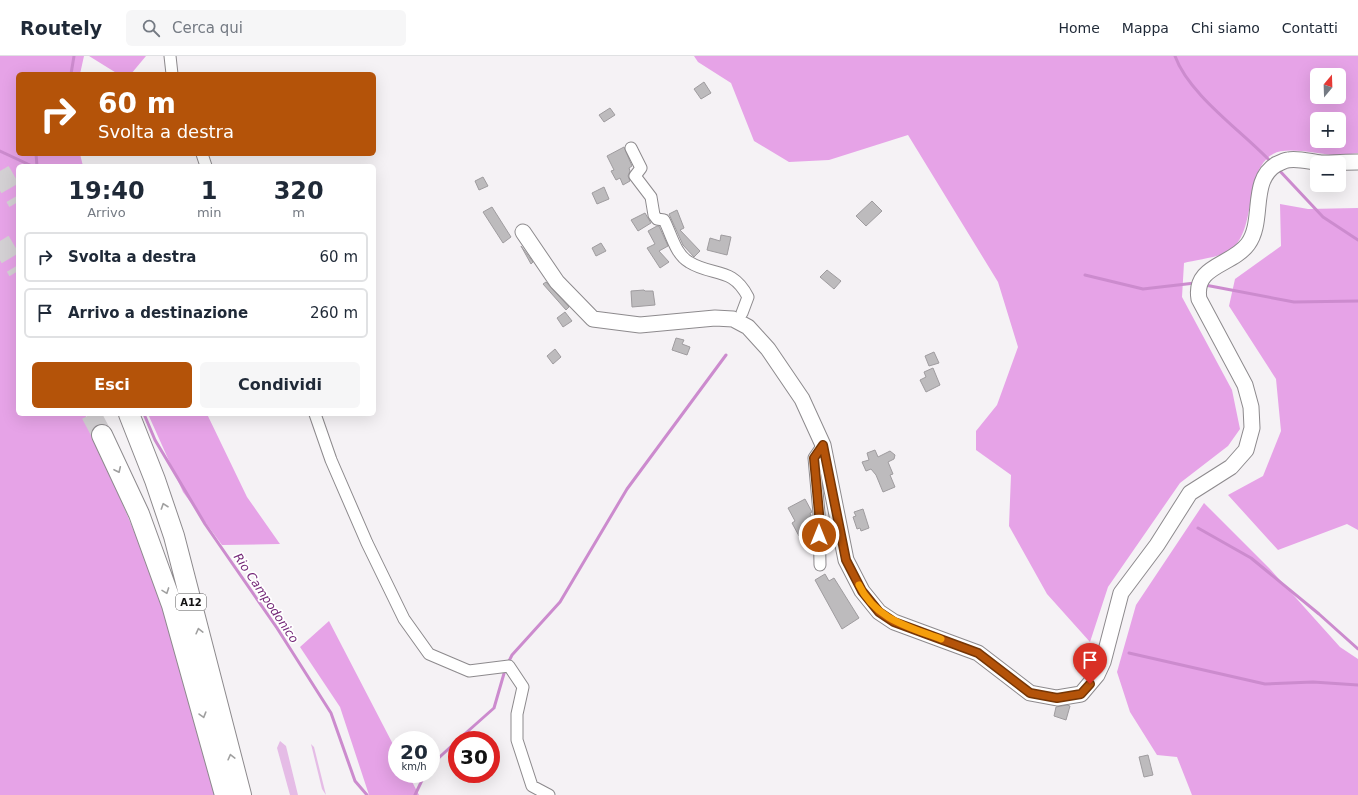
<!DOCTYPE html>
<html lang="it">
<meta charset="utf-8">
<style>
:root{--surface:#fff;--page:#f6f6f7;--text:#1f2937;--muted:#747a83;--line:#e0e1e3;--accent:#b45309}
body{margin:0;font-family:"DejaVu Sans",sans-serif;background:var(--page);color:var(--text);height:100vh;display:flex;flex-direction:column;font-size:15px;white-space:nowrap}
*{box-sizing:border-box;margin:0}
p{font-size:13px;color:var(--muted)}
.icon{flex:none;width:22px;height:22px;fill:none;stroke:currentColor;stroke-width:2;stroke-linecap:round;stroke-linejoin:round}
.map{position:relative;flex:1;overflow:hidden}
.drawer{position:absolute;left:16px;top:108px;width:360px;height:252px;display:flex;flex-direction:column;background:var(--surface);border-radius:6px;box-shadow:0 4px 16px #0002}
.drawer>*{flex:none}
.top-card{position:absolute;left:16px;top:16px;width:360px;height:84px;border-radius:6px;box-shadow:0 4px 16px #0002;background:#b45309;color:#fff;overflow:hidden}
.needle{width:26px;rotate:19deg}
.controls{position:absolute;left:1310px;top:12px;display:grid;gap:8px}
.controls a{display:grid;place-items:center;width:36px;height:36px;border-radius:6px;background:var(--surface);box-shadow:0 4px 16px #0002;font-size:20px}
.speed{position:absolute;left:388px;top:675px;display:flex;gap:8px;font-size:20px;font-weight:700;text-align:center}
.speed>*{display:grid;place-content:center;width:52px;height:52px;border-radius:50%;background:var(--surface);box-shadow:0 4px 16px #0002;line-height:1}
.speed small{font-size:10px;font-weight:400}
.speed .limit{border:6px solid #d22;background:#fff;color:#111}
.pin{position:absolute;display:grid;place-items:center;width:34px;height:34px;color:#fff;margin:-41px -17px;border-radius:50% 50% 50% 0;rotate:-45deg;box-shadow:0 0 4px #0007}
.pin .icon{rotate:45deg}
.me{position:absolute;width:44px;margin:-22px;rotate:0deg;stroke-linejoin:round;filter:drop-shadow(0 0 3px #0008)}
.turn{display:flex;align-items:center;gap:14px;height:84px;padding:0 16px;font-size:18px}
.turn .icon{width:52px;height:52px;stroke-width:2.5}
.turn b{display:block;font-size:28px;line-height:34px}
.eta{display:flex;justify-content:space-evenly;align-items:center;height:68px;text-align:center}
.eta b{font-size:24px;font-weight:700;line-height:28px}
.primary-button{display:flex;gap:8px;margin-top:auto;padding:8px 16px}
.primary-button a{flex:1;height:46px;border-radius:6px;background:var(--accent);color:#fff;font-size:16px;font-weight:700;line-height:46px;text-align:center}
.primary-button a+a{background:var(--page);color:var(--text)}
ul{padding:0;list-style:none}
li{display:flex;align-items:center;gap:12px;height:50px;margin:0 8px 6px;padding:0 8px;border:2px solid var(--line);border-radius:6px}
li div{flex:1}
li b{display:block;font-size:15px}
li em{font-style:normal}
header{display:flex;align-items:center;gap:24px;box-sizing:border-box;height:56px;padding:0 20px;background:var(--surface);border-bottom:1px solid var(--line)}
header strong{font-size:19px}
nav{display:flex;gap:22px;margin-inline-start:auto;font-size:14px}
.search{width:280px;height:36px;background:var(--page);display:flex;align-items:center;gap:10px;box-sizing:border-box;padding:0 14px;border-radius:6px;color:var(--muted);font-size:15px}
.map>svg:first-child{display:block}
.green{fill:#e5bce6}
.forest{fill:#e6a3e7;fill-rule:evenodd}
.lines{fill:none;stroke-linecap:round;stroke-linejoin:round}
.stream{stroke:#cc8bce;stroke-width:3}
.building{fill:#bdbbbd;stroke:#9f9c9f}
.highway-tunnel{stroke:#d3d0d3;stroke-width:20;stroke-dasharray:20 10;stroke-linecap:butt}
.street-casing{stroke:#8d8a8d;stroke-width:13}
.secondary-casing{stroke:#8d8a8d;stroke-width:17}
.highway-casing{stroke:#8d8a8d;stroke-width:22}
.street{stroke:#fff;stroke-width:11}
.secondary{stroke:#fff;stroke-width:15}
.highway{stroke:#fff;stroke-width:20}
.oneway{stroke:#a0a0a0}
.route-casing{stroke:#753606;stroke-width:10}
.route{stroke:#b45309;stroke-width:7}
.slow{stroke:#f59e0b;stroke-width:7}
.labels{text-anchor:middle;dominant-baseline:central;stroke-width:3.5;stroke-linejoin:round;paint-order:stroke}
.shield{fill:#fff;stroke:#595859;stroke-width:1}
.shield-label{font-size:10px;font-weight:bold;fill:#121112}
.water-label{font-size:12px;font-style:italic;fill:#732677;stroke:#fff}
</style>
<header>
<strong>Routely</strong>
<div class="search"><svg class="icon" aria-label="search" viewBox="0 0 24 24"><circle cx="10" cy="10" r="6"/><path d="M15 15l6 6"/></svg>Cerca qui</div>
<nav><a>Home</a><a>Mappa</a><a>Chi siamo</a><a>Contatti</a></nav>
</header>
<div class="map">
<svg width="1358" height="739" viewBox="0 0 1358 739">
<rect width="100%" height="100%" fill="#f5f2f5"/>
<path class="green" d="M 280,685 L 286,690 L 298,739 L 290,739 L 277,692 Z
M 311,688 L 314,691 L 326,739 L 322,733 Z"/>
<path class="forest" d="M 0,0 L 84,0 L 80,18 L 18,18 L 18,98 L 80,98 L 83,110 L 18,110 L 18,358 L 85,358 L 151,516 L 194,643 L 217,739 L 0,739 Z
M 89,0 L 146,0 L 131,18 L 118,18 Z
M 694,0 L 1358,0 L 1358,97 C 1350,98 1342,99 1334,99 C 1318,98 1286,90 1273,98 C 1243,116 1258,172 1231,194 C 1222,201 1195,204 1184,207 L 1182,241 L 1232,334 L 1240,373 L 1228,390 L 1180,427 L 1108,531 L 1090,586 L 1047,538 L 1009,470 L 1011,419 L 976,394 L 976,375 L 997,349 L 1018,291 L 998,226 L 908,79 L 829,104 L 789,106 L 754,85 L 731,27 L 698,6 ZM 1317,19 L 1339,19 L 1339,41 L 1317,41 ZM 1317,63 L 1339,63 L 1339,85 L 1317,85 Z
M 1280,148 L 1308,153 L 1358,152 L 1358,474 L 1347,468 L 1278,494 L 1228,439 L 1263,420 L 1281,375 L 1276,323 L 1229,250 L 1235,223 L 1281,190 Z
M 148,358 L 207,358 L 247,441 L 280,488 L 222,489 L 183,436 Z
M 1204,447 L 1269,512 L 1340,591 L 1358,603 L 1358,739 L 1192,739 L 1177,701 L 1157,699 L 1130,656 L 1117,616 L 1136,549 Z
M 329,565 L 397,696 L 397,718 L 408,718 L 419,739 L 369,739 L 340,651 L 300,591 Z"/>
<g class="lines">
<path class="stream" d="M 1175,0 C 1189,39 1243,76 1271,106
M 71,18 L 74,0
M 0,95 L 32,110
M 36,98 L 37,110
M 1278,113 L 1323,161 L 1358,184
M 1085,219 L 1143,233 L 1195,227
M 1205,229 L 1294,246 L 1358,245
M 144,358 L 155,384 L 205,468 L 277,572 L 331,657 L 355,725 L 367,739
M 1198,472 L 1251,502 L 1319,558 L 1358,593
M 1129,597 L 1265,628 L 1313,626 L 1358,629
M 508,607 L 512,599 L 560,546 L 627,433 L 726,299
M 458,684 L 494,652 L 505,614
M 431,709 L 457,685
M 415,739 L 425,718"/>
</g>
<path class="building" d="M 704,26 L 711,37 L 701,43 L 694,33 Z
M 610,52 L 615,59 L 604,66 L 599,59 Z
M 624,91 L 632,110 L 629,112 L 630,115 L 628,120 L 630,125 L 623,129 L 620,122 L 616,124 L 611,115 L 614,114 L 607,100 Z
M 483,121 L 488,130 L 479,134 L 475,125 Z
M 604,131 L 609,143 L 597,148 L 592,137 Z
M 872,145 L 882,155 L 866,170 L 856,160 Z
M 492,151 L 511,181 L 503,187 L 483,156 Z
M 677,154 L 684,172 L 680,174 L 700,195 L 694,201 L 683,189 L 669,158 Z
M 645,157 L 651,167 L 638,175 L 631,164 Z
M 657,170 L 659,170 L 668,190 L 659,195 L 669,206 L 660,212 L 647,192 L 655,188 L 648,175 Z
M 721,179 L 731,181 L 727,199 L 707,194 L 710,182 L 720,185 Z
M 601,187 L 606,195 L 596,200 L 592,192 Z
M 521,190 L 533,206 L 531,208 Z
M 827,214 L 841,225 L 834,233 L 820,221 Z
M 546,226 L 569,251 L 566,254 L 543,228 Z
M 644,234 L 645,235 L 653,235 L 655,249 L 632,251 L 631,235 Z
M 565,256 L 572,265 L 563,271 L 557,262 Z
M 676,282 L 684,284 L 682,288 L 690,291 L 687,299 L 672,294 Z
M 555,293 L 561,301 L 553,308 L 547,300 Z
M 934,296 L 939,307 L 929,310 L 925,300 Z
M 933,312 L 940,329 L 926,336 L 920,324 L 926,321 L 924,316 Z
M 875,394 L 878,401 L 890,395 L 895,399 L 894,403 L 888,406 L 893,418 L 890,419 L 895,431 L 883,436 L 876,419 L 871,413 L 866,415 L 862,406 L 869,404 L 867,397 Z
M 805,443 L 812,456 L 810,457 L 812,462 L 812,473 L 799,480 L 792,467 L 795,465 L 788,452 Z
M 863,453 L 869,472 L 861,475 L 860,472 L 857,473 L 853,461 L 856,460 L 854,456 Z
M 825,518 L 829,525 L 834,522 L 859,562 L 842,573 L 815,524 Z
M 1067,649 L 1070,650 L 1066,664 L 1054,660 L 1056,651 Z
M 1148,699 L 1153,719 L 1144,721 L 1139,701 Z"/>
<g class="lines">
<path class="highway-tunnel" d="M 0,115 L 18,146
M 0,185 L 18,215
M 91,358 L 102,379"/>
<defs>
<path id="street" d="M 170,0 L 172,18
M 631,92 L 641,112 L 635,120 L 651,141 L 654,159 L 657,163 L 664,164 C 671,177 675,198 689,206 C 713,221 732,210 748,241 L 742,257
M 202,98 L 206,110
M 315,358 L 331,404 L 367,487 L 404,563 L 429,598 L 469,615 L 509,610 L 523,631 L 517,658 L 517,684 L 532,730 L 549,739
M 820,509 L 819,457 L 814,402 L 823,389"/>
<path id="secondary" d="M 523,176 L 557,226 L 593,263 L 640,269 L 715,262 L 733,263 L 748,271 L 768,293 L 802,343 L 823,389 L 846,504 L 862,535 L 879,556 L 894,566 L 978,597 L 1030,637 L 1057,642 L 1081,638 L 1097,619 L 1103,606 L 1121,537 L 1157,489 L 1190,437 L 1231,411 L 1246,394 L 1252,372 L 1251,351 L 1245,329 L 1199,243 C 1193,209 1232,210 1248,188 C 1265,165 1249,124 1277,108 C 1280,107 1285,104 1288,104 C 1298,102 1311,106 1321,107 C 1334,107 1346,106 1358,106"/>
<path id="highway" d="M 129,358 L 155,424 L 174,480 L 241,739
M 102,379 L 139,458 L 172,549 L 225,739"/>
</defs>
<use href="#street" class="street-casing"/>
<use href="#secondary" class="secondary-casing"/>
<use href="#highway" class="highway-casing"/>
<use href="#street" class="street"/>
<use href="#secondary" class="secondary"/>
<use href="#highway" class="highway"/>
</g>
<defs><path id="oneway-chevron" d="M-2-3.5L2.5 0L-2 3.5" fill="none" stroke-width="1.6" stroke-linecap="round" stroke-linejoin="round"/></defs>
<g class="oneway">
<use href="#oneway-chevron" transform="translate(118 414) rotate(65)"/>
<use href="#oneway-chevron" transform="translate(164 450) rotate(-109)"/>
<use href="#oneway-chevron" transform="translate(166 535) rotate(70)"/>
<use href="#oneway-chevron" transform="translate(199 575) rotate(-104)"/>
<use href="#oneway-chevron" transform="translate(203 659) rotate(74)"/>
<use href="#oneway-chevron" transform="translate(231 701) rotate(-104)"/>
</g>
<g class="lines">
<defs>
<path id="route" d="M 819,479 L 819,457 L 814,402 L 823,389 L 846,504 L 862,535 L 879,556 L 894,566 L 978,597 L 1030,637 L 1057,642 L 1081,638 L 1090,628"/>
</defs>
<use href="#route" class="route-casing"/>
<use href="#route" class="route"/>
<path class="slow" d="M 859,529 C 875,563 909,571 941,583"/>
</g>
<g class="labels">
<rect class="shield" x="176" y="538" width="30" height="16" rx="3"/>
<g class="shield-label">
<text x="191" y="546">A12</text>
</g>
<g class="water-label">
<text transform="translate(266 542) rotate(56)">Rio Campodonico</text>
</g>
</g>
</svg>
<div class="controls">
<a><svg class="needle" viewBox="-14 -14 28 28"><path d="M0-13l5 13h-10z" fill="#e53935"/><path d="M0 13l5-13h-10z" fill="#747a83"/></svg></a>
<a>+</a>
<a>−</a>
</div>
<div class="speed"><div>20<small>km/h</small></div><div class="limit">30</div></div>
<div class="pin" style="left:1090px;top:628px;background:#d93025"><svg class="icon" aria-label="arrive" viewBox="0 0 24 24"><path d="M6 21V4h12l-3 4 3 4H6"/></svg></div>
<svg class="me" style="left:819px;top:479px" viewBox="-20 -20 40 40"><circle r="17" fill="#b45309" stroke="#fff" stroke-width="3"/><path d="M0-11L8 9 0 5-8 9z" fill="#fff"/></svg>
<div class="top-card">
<div class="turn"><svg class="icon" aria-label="right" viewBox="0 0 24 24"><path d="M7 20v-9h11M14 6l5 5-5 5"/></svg><div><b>60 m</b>Svolta a destra</div></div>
</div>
<section class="drawer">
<div class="eta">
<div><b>19:40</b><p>Arrivo</p></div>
<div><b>1</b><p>min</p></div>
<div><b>320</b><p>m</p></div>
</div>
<ul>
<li><svg class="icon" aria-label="right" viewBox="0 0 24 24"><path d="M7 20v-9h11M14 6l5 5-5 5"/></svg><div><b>Svolta a destra</b></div><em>60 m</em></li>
<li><svg class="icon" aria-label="arrive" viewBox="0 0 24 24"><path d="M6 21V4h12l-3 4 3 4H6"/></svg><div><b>Arrivo a destinazione</b></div><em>260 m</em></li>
</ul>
<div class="primary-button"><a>Esci</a><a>Condividi</a></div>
</section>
</div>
